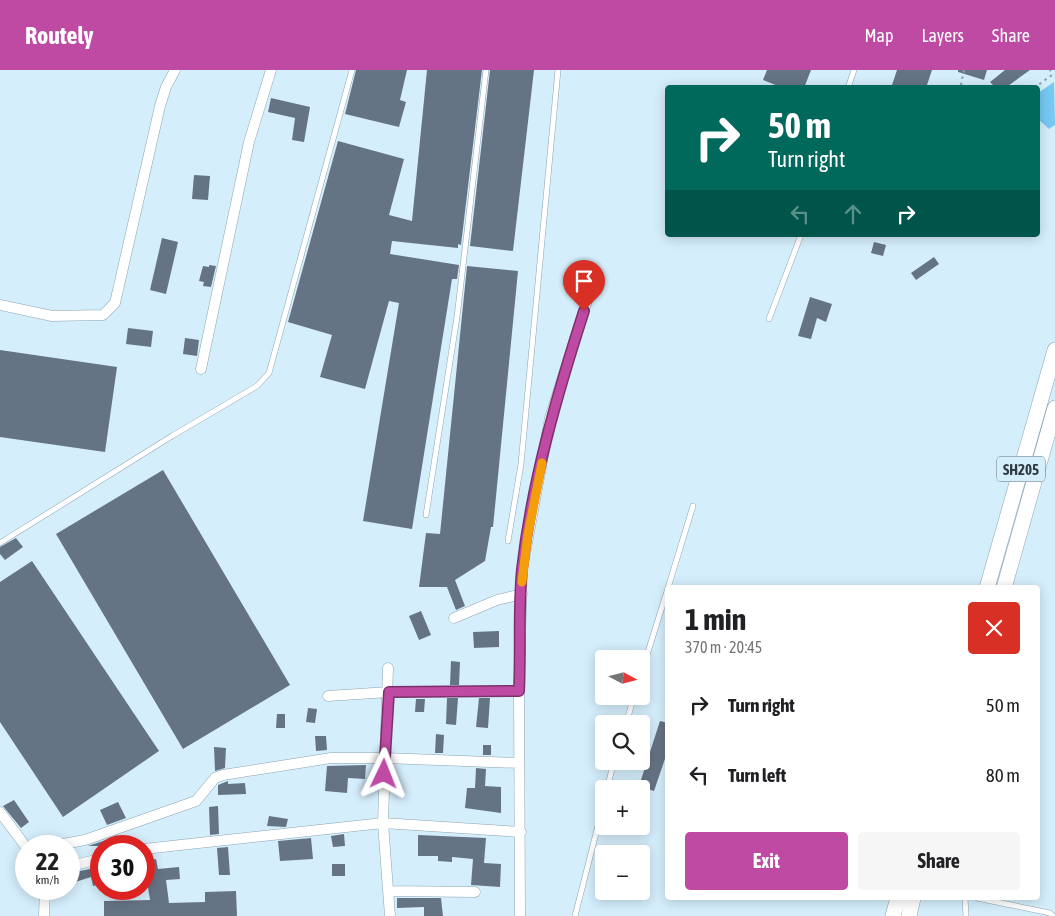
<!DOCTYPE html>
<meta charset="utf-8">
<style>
:root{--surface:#fff;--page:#f6f6f6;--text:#202124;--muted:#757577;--accent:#be4aa3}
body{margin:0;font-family:"Asap Condensed",sans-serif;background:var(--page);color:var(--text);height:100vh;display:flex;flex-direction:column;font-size:19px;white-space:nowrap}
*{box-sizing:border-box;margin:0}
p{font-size:16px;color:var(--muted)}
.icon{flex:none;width:28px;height:28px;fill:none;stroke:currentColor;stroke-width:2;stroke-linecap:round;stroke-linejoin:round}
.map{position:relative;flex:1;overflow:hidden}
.side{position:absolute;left:665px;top:515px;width:375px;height:315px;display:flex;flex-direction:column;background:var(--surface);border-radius:5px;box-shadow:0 2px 12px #0003}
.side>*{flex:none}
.hud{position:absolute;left:665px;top:15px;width:375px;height:152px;border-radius:5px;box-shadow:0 2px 12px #0003;background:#00695c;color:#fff;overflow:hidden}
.needle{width:32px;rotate:97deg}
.buttons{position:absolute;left:595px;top:580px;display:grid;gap:10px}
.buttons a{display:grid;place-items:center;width:55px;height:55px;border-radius:5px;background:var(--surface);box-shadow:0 2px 12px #0003;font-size:25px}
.speed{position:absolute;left:15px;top:765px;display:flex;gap:10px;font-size:25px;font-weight:700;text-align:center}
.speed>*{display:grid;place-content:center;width:65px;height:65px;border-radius:50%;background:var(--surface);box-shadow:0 2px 12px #0003;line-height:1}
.speed small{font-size:12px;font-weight:400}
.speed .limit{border:8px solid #d22;background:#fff;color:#111}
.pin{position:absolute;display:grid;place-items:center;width:42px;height:42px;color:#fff;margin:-51px -21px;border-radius:50% 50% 50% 0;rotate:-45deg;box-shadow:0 0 5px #0007}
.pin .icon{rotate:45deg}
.me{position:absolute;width:55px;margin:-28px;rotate:2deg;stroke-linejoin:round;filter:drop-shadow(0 0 4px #0008)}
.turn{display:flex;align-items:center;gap:18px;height:105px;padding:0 20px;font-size:22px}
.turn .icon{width:65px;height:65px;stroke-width:2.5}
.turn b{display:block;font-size:35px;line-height:42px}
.lanes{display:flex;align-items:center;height:48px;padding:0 20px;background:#0003;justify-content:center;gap:25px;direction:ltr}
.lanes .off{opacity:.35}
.round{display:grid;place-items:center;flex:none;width:52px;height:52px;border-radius:5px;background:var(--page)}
.headline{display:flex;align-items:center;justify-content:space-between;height:85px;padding:0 20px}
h1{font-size:30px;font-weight:700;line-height:38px}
.primary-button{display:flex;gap:10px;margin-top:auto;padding:10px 20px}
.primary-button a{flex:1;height:58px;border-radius:5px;background:var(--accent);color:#fff;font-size:20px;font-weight:700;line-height:58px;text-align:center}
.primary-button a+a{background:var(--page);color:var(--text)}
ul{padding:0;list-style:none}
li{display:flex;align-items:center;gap:15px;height:70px;padding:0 20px}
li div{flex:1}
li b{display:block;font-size:19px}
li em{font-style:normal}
header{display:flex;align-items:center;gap:30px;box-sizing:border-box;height:70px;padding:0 25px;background:var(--accent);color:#fff}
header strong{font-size:24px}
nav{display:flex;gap:28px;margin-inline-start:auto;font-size:18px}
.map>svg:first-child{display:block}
.green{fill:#76c9f3}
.building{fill:#657485}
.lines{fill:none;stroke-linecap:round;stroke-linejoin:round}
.service-casing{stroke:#8ca4b1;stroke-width:6}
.minor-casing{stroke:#8ca4b1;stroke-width:11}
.primary-casing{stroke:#8ca4b1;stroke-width:16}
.path{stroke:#8ea0aa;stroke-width:2;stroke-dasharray:2.5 4;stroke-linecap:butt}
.service{stroke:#fff;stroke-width:5}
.minor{stroke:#fff;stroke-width:10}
.primary{stroke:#fff;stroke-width:15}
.route-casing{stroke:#7c306a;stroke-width:12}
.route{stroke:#be4aa3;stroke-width:9}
.slow{stroke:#f59e0b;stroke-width:9}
.labels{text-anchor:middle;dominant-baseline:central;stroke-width:5;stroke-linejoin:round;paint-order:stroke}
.shield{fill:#d5eefc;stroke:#627178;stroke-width:1}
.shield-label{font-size:15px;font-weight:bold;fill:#313b40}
</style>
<header>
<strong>Routely</strong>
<nav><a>Map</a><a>Layers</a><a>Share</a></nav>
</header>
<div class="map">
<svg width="1055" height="846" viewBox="0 0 1055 846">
<rect width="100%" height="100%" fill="#d5eefc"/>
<path class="green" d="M 1054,12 L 1055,55 L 1049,59 L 1038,49 L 1038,23 Z"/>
<path class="building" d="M 356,0 L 407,0 L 400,30 L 406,32 L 399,57 L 345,44 Z
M 427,0 L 482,0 L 461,175 L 458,174 L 458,178 L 392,171 L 390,184 L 459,195 L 457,209 L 452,209 L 412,459 L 363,451 L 399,233 L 389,231 L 365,319 L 320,307 L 332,265 L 288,252 L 338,71 L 404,89 L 389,145 L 412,151 Z
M 490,0 L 534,0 L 513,181 L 470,176 Z
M 767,0 L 811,0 L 804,18 L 783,18 L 763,10 Z
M 897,0 L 932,0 L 926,18 L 891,18 Z
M 958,0 L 987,0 L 984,10 L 958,2 Z
M 1005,0 L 1030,0 L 1005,18 L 996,18 L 990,12 Z
M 271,28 L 310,37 L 304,72 L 292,70 L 295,48 L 268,42 Z
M 194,105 L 210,106 L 208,130 L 192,129 Z
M 162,168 L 178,172 L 166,224 L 150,220 Z
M 874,172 L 886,175 L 883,186 L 871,183 Z
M 934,187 L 939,194 L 916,210 L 911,203 Z
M 209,195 L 216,196 L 211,217 L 203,216 L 204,212 L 199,211 L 203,196 L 209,197 Z
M 467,196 L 518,201 L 493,457 L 491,457 L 485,491 L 455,510 L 465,536 L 456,540 L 447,517 L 419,517 L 426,463 L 440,464 Z
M 810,227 L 832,234 L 826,252 L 817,248 L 811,269 L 798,266 Z
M 128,258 L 153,261 L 151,277 L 126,274 Z
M 185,268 L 199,270 L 197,286 L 183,284 Z
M 0,280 L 117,297 L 105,382 L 0,367 Z
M 163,400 L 290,615 L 183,679 L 56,464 Z
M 16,468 L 23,477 L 5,490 L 0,484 L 0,477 Z
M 32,491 L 159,681 L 63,747 L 0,652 L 0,512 Z
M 421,541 L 431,565 L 419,570 L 409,546 Z
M 499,561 L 499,577 L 474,578 L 473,562 Z
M 451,591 L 460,592 L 459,615 L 450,615 Z
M 447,628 L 458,628 L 456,655 L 446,654 Z
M 479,628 L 490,628 L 488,658 L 476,657 Z
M 416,629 L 425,629 L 424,642 L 415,642 Z
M 308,638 L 317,639 L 315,653 L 306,652 Z
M 277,644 L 285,644 L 285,658 L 276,658 Z
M 660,651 L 668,653 L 668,680 L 654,721 L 639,716 Z
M 436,664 L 444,665 L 443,683 L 435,683 Z
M 315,666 L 326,666 L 327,680 L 316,681 Z
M 483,675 L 491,675 L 491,685 L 483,685 Z
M 214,677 L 226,678 L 225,698 L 215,701 Z
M 366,695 L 365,709 L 348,708 L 347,723 L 325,721 L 327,696 Z
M 476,698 L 486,699 L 485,716 L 501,717 L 501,743 L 465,738 L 467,718 L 475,718 Z
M 228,711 L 228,714 L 245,713 L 246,724 L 218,725 L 218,715 Z
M 14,730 L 29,752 L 21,758 L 3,736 Z
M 118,732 L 126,748 L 107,755 L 100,740 Z
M 218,736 L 219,764 L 210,765 L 209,737 Z
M 269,746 L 288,749 L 286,757 L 267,756 Z
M 344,764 L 345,776 L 333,777 L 331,766 Z
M 418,765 L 486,768 L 484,793 L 501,794 L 500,817 L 471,815 L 473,789 L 452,787 L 452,792 L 438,791 L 438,786 L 418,786 Z
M 112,768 L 114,776 L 88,776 Z
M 311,768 L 313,789 L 280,791 L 278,771 Z
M 228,777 L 230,805 L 219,805 L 217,778 Z
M 156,789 L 158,799 L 179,797 L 180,809 L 166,810 L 169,833 L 205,832 L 205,822 L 236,821 L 237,846 L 104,846 L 104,831 L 150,830 L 144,792 Z
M 332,794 L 345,794 L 345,806 L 332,806 Z
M 101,797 L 101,814 L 93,816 L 91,807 L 69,814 L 69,803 Z
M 397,828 L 441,828 L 443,846 L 424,846 L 424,837 L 397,838 Z"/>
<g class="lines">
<defs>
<path id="service" d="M 848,18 L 854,0
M 769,249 L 801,165
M 426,445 L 457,247 L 486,0
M 508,471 L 521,394 L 558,0
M 0,473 L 172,366 L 257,316 L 269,303 L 352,0
M 668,518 L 693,436
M 641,604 L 668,518
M 626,654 L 634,626
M 607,719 L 614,691
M 965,828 L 966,846
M 977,828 L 1050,843 L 1053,846
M 575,846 L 604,732"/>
<path id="minor" d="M 0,235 L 52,246 L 103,245 L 115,233 L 160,36 L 166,17 L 175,0
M 201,299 L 249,72 L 271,0
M 454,548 L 497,530 L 522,524
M 388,598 L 383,753 L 390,846
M 328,626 L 389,622 L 519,621
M 0,742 L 26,777
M 52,776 L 85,770 L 196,731 L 215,708 L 223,705 L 331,688 L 384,688 L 519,693
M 144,779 L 383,753 L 521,762
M 69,796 L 101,789
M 388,821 L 475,822
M 44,846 L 45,819
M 520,846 L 519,621 L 522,500 L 550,348 L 595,205"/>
<path id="primary" d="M 987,518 L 1055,280
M 1004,518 L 1055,338
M 893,846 L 898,828
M 909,846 L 913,828"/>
</defs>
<use href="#service" class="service-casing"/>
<use href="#minor" class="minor-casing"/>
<use href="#primary" class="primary-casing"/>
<path class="path" d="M 964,0 L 961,14 L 966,18
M 1034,18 L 1052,5 L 1050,0"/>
<use href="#service" class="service"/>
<use href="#minor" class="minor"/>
<use href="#primary" class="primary"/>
</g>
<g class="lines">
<defs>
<path id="route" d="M 384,704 L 389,622 L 519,621 C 521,580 518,539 522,499 C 532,411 557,325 584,241"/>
</defs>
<use href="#route" class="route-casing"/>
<use href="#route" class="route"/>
<path class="slow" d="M 522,512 L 528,464 L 542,393"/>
</g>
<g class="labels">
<rect class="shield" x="997" y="386.5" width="48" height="25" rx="4"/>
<g class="shield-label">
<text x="1021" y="399">SH205</text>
</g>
</g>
</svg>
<div class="buttons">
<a><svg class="needle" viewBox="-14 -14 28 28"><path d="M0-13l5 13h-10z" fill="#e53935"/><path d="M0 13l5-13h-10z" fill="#757577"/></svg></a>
<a><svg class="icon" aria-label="search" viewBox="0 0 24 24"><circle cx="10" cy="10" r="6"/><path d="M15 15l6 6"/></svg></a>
<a>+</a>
<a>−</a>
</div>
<div class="speed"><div>22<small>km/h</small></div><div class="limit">30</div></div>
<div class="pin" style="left:584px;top:241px;background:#d93025"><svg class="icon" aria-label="arrive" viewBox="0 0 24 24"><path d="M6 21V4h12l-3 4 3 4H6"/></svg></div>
<svg class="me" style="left:384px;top:704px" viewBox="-20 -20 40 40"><path d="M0-17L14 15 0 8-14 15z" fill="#be4aa3" stroke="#fff" stroke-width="4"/></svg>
<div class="hud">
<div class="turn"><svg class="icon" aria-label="right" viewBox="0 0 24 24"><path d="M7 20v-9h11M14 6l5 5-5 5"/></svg><div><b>50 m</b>Turn right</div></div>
<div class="lanes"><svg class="icon off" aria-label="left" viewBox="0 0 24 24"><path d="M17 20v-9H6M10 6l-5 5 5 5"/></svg><svg class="icon off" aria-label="ahead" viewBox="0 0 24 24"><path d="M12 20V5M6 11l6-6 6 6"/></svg><svg class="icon" aria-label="right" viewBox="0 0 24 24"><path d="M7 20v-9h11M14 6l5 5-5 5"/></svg></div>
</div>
<section class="side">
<div class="headline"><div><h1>1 min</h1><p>370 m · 20:45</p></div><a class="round" style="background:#d93025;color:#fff"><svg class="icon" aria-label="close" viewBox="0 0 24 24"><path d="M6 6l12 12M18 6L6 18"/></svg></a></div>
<ul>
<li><svg class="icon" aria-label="right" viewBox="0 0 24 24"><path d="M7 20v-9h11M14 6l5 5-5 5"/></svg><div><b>Turn right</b></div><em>50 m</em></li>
<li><svg class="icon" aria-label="left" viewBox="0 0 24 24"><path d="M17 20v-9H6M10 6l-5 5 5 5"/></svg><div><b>Turn left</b></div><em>80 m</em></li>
</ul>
<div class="primary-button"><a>Exit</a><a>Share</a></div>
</section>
</div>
